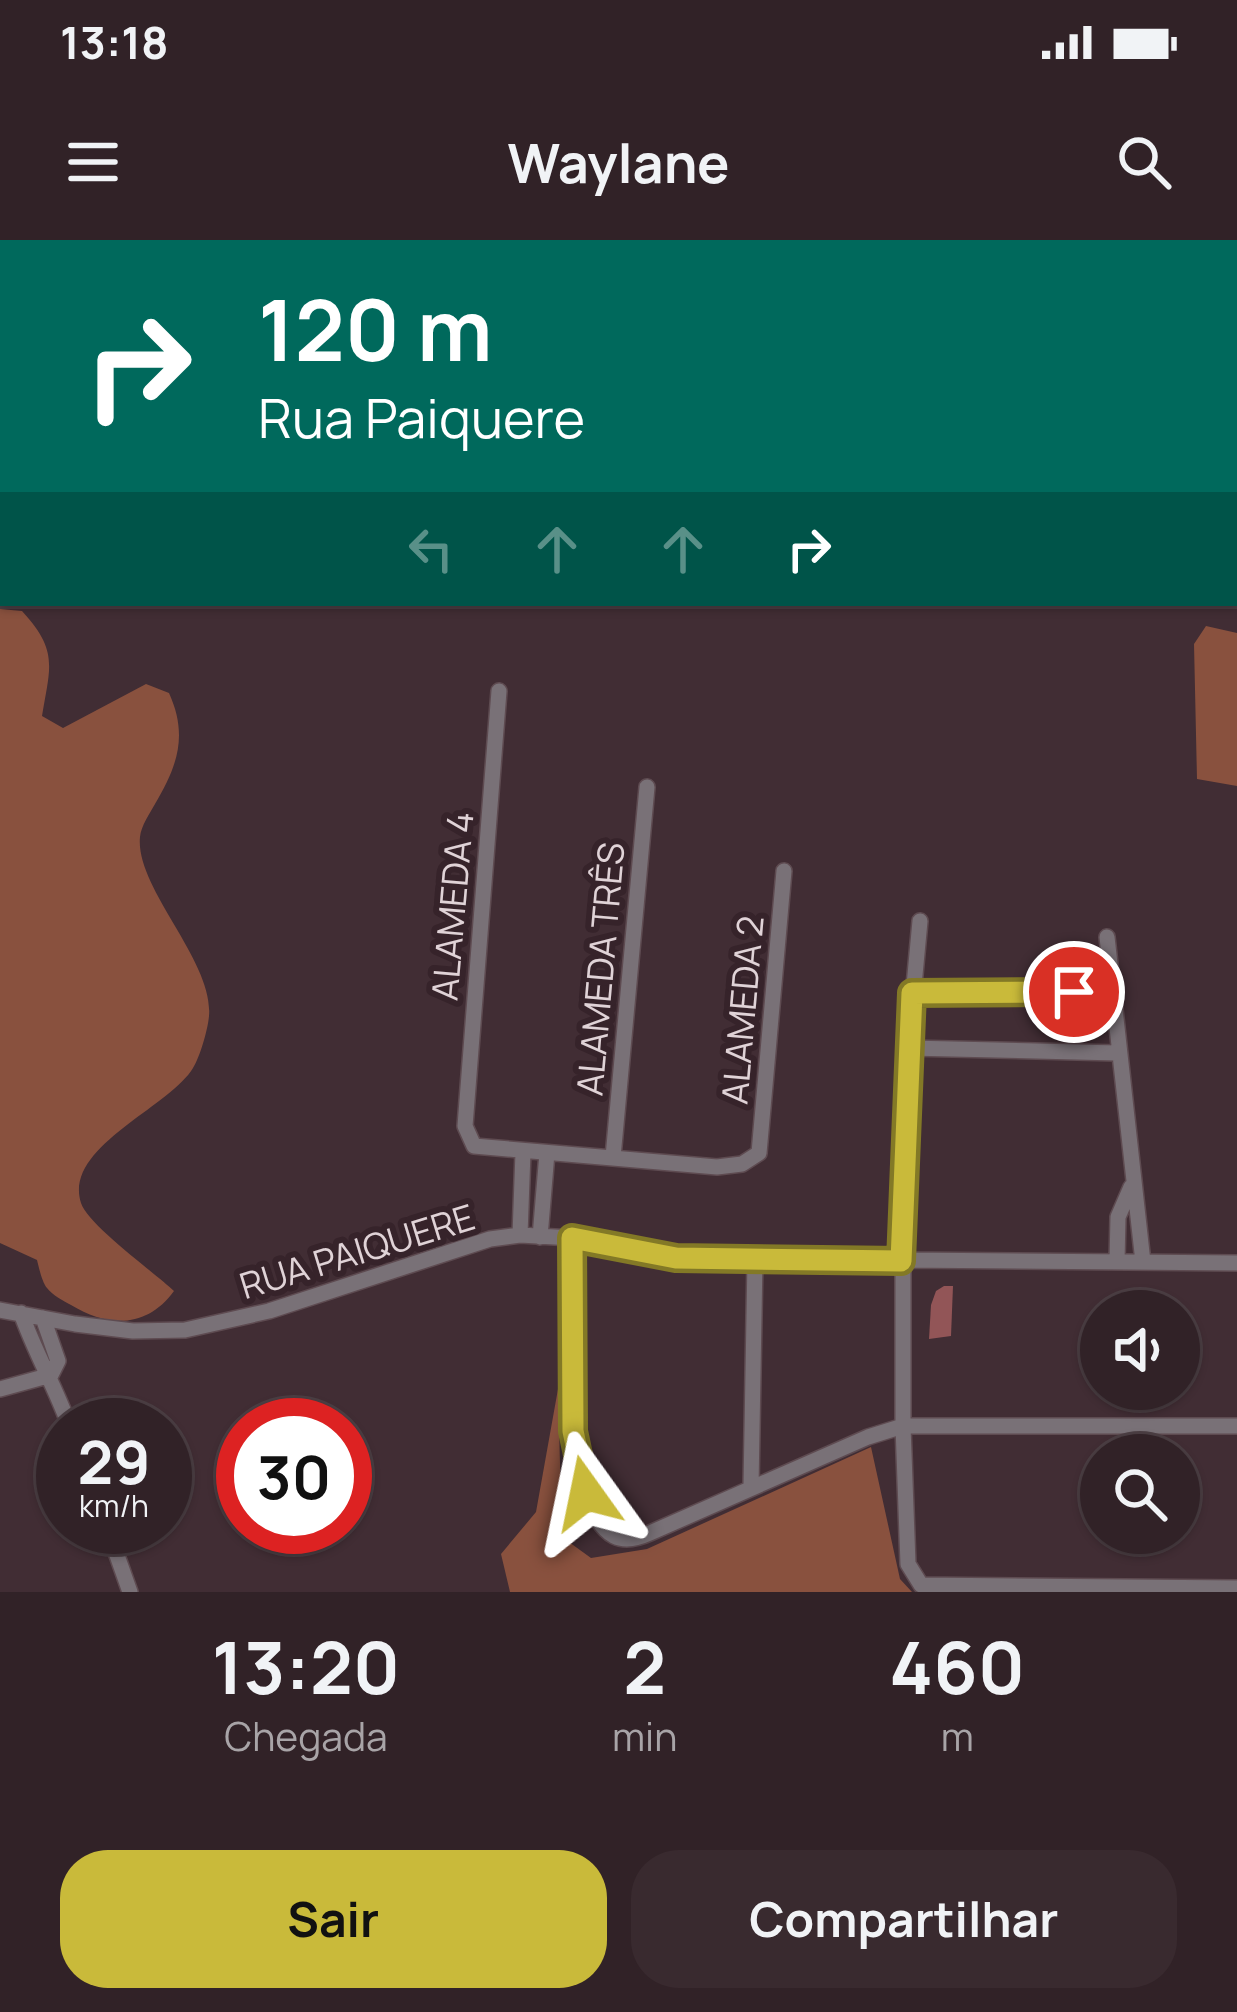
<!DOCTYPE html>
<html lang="pt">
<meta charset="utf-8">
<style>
:root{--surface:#312227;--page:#392a2f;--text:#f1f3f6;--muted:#a8a4a7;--line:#4c3f44;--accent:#c9ba3a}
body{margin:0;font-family:Manrope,sans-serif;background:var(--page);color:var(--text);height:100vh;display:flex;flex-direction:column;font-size:45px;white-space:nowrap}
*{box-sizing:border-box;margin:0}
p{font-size:39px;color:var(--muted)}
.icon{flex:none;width:66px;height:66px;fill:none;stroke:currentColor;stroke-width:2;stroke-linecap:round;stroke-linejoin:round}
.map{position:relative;height:1352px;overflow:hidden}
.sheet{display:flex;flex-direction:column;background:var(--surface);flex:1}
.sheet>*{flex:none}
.guide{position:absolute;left:0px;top:0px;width:1239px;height:366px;box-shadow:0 3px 9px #0004,0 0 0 3px var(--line);background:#00695c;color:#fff;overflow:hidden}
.tools{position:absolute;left:1080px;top:1050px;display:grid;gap:24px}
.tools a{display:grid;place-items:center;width:120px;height:120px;border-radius:50%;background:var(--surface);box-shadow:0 3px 9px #0004,0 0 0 3px var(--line);font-size:60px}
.speed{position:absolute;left:36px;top:1158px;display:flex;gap:24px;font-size:60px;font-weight:700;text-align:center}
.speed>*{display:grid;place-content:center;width:156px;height:156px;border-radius:50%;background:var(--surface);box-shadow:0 3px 9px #0004,0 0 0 3px var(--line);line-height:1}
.speed small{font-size:30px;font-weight:400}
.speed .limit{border:18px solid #d22;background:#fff;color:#111}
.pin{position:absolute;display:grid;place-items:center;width:102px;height:102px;color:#fff;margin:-51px;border:6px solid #fff;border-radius:50%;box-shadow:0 3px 12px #0007}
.me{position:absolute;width:132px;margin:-66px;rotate:348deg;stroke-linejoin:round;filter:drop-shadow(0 0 9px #0008)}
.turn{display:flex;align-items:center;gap:42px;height:252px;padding:0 60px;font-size:54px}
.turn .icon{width:156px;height:156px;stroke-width:2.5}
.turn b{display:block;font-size:84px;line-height:102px}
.lanes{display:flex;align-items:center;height:114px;padding:0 60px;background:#0003;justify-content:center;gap:60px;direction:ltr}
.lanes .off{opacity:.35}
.eta{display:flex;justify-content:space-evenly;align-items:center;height:204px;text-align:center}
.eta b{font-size:72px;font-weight:700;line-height:84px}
.cta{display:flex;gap:24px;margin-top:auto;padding:24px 60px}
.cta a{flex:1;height:138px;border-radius:48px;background:var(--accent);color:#111;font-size:48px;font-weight:700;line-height:138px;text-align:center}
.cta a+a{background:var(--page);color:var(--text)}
.status{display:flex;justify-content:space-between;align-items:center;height:84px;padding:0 60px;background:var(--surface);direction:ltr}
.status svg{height:33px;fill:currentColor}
header{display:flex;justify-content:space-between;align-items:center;height:156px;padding:0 60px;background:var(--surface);font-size:54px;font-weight:700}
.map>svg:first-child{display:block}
.forest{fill:#89513e}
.building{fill:#925557}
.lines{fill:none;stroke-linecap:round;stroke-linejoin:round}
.minor-casing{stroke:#5e4b51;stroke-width:18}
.major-casing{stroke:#5e4b51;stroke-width:21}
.minor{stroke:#797177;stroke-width:15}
.major{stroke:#bfadba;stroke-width:18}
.route-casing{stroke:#837926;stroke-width:30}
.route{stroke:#c9ba3a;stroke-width:21}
.labels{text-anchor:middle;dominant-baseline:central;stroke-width:12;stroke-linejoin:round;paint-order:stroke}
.street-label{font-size:36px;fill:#e0d3d7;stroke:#36232a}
</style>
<div class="status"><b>13:18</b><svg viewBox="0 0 49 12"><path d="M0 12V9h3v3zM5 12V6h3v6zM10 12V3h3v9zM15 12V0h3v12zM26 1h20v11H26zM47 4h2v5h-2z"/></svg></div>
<header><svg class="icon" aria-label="menu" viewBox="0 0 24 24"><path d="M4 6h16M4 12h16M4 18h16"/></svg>Waylane<svg class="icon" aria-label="search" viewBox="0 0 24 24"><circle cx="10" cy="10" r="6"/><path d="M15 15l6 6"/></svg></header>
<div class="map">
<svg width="1237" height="1352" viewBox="0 0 1237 1352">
<rect width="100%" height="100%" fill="#412d34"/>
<path class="forest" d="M 46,0 L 342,0 L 48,3 Z
M 561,0 L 808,0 L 809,3 L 560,3 Z
M 0,369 L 22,371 C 59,411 50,427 42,476 L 63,488 L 146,444 L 169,453 C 188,495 178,525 155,564 C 150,573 141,586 140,597 C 135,648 214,721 209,776 C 208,789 200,817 193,828 C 169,868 63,907 81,963 C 88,985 155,1033 174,1051 C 147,1088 109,1088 71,1065 C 64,1061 52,1055 47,1048 C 42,1042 39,1028 37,1020 L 0,1003 Z
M 1206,386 L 1237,393 L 1237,546 L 1197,539 L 1194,404 Z
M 558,1149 L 562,1297 L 591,1318 L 647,1309 L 871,1207 L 900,1339 L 912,1352 L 510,1352 L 501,1314 L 536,1272 Z"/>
<path class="building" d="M 944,1046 L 953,1046 L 951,1096 L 929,1099 L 931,1065 L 936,1051 Z"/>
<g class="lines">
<defs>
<path id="minor" d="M 29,0 L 30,3
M 329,0 L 329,3
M 11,3 L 12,0
M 814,3 L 814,0
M 1236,134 L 1237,134
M 499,451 L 465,886 L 474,906 L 717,927 L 742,924 L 759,913 L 784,631
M 1107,697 L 1143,1022
M 912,753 L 1114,751
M 909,808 L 1117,813
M 613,917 L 647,547
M 520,995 L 523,912
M 540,997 L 547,913
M 572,998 C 571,1056 558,1267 614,1296 C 626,1302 639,1298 650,1293 L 868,1197 L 903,1186 L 1237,1186
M 901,1021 L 911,778 L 920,681
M 903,1021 L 903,1186 L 908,1324 L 921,1345 L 1237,1348
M 1117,1021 L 1118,977 L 1131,947
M 0,1070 L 75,1084 L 133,1091 L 185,1090 L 269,1071 L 490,999 L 520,995 L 572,998 L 677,1018 L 1237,1023
M 21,1073 C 36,1115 54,1144 69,1185
M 43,1078 L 58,1121 L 51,1135
M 0,1149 L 51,1135
M 751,1247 L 755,1019
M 107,1287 L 130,1352"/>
<path id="major" d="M 3,26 L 3,39
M 0,59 L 3,57
M 1236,201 L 1237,201"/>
</defs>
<use href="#minor" class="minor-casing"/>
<use href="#major" class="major-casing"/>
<use href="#minor" class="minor"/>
<use href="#major" class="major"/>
</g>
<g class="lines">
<defs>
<path id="route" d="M 586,1253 L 573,1191 L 572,998 L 676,1018 L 901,1021 L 912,753 L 1074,752"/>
</defs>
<use href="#route" class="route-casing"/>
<use href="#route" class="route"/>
</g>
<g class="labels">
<g class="street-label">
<text transform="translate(452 666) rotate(-85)">ALAMEDA 4</text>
<text transform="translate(600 729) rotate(-85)">ALAMEDA TRÊS</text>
<text transform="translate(742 770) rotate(-85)">ALAMEDA 2</text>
<text transform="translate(357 1011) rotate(-17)">RUA PAIQUERE</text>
</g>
</g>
</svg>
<div class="tools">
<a><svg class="icon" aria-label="sound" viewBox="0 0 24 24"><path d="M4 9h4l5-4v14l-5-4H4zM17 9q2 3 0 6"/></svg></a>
<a><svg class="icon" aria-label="search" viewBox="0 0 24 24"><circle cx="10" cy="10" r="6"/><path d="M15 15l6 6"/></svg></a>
</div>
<div class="speed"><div>29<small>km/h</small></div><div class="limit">30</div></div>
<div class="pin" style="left:1074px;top:752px;background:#d93025"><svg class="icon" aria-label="arrive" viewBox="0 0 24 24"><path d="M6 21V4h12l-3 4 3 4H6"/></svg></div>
<svg class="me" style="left:586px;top:1253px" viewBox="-20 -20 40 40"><path d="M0-17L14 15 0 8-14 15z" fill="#c9ba3a" stroke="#fff" stroke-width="4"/></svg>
<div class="guide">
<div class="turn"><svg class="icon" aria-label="right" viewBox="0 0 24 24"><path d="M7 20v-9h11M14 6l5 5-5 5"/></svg><div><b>120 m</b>Rua Paiquere</div></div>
<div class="lanes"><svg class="icon off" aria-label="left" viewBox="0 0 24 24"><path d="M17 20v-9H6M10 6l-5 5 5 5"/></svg><svg class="icon off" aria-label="ahead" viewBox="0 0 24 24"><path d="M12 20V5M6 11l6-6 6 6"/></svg><svg class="icon off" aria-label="ahead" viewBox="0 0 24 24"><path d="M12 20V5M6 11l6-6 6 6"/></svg><svg class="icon" aria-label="right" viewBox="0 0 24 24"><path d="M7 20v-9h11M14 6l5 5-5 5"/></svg></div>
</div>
</div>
<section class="sheet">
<div class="eta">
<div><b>13:20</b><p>Chegada</p></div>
<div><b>2</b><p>min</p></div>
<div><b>460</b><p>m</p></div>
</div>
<div class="cta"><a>Sair</a><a>Compartilhar</a></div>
</section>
